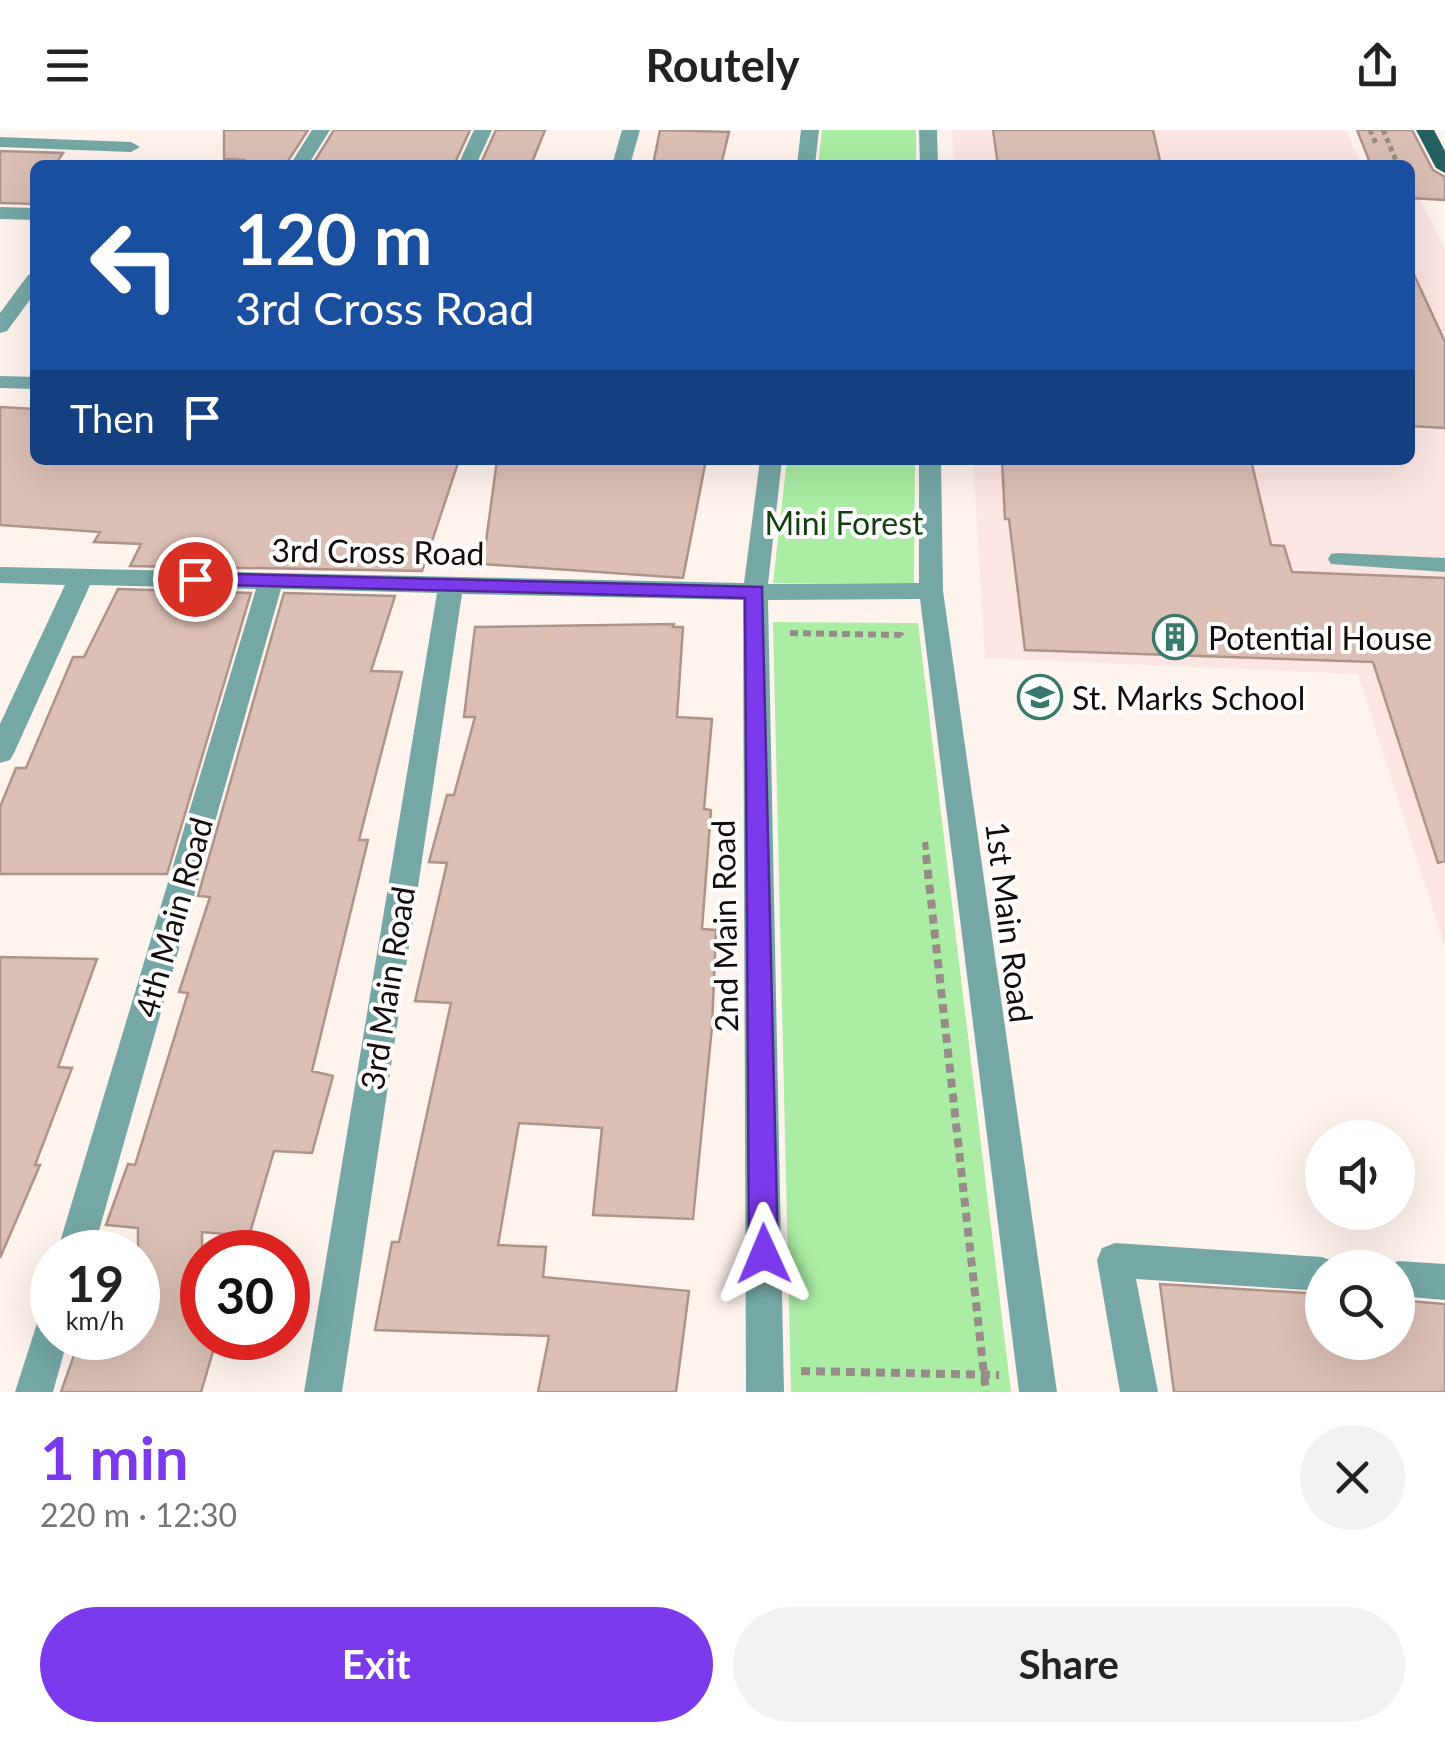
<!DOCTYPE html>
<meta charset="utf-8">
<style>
:root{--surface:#fff;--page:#f2f2f2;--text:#222;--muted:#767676;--accent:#7c3aed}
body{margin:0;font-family:Lato,sans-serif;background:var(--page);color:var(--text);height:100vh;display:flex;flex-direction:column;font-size:38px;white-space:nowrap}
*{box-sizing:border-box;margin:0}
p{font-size:32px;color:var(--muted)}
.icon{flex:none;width:55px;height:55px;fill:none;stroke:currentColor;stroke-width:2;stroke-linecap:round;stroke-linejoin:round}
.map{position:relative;height:1262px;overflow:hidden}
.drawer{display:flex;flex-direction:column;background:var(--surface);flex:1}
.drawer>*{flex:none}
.guide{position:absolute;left:30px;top:30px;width:1385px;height:305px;border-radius:15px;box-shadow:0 10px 40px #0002;background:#1a4fa0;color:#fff;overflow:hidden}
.tools{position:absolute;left:1305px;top:990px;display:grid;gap:20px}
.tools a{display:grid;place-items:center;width:110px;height:110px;border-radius:50%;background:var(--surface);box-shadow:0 10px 40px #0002;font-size:50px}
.speed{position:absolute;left:30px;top:1100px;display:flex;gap:20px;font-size:50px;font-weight:700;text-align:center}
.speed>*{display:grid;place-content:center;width:130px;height:130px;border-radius:50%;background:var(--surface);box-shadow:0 10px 40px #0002;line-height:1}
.speed small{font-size:25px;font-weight:400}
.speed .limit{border:15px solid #d22;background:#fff;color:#111}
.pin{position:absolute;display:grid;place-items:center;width:85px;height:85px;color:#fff;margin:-42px;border:5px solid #fff;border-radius:50%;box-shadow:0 2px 10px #0007}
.me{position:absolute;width:110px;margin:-55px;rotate:359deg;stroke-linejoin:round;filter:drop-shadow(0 0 8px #0008)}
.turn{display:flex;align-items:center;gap:35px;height:210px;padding:0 40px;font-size:45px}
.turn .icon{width:130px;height:130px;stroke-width:2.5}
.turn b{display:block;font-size:70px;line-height:85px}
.then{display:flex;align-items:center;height:95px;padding:0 40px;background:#0003;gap:20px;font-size:38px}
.round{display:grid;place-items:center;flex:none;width:105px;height:105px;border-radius:52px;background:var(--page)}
.head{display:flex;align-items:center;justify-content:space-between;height:170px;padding:0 40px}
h1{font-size:60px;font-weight:700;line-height:75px;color:var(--accent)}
.action{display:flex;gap:20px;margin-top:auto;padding:20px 40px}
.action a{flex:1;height:115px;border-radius:60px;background:var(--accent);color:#fff;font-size:40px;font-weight:700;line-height:115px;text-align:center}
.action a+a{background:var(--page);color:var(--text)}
header{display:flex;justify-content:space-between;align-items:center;height:130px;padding:0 40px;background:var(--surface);font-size:45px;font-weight:700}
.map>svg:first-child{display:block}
.commercial{fill:#fce6e4}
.green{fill:#abeda4}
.building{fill:#dbbfb4;stroke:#ae9389;stroke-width:2.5}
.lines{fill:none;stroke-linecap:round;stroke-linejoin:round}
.path-far2{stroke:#978c88;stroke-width:5;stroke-dasharray:5 4;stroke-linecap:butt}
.path-far1{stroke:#978c88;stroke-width:6;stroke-dasharray:8 5;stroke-linecap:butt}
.path{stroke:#978c88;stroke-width:8;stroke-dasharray:9 6;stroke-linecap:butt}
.service{fill:#75a8a5;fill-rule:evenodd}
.minor{fill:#75a8a5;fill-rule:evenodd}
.primary{fill:#24605d;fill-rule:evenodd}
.route{fill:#7c3aed;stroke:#51269a;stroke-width:2.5}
.labels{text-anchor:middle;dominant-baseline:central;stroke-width:8;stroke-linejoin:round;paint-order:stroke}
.park-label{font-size:32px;fill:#123f0e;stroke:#fff}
.street-label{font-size:32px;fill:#140b08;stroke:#fff}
.poi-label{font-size:32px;fill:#140b08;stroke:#fff;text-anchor:start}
</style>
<header><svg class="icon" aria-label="menu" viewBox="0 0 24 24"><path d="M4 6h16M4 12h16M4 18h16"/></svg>Routely<svg class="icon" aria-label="share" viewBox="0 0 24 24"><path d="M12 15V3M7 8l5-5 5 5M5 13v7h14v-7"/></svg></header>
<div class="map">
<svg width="1445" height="1262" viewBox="0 0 1445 1262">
<rect width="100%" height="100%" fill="#fff3ee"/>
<path class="commercial" d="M 952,0 L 1346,0 L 1361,35 L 954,35 Z
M 1410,66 L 1418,66 L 1445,118 L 1445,817 L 1358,544 L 985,528 L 973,330 L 1410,330 Z"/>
<path class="green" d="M 822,0 L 916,0 L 916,35 L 818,35 Z
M 787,330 L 915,330 L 914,453 L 773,453 Z
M 773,492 L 918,493 L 1011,1262 L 791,1262 Z"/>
<path class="building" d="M 224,0 L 308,0 L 288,31 L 279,35 L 240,35 L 244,30 L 224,29 Z
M 334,0 L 470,0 L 454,35 L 314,32 Z
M 496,0 L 545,0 L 531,35 L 480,35 Z
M 660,0 L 729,2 L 721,35 L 653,35 Z
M 993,0 L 1153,0 L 1161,35 L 998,35 Z
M 1357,0 L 1412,0 L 1433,40 L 1445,47 L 1445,70 L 1410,68 L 1410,35 L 1371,35 Z
M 0,21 L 63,23 L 55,35 L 35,35 L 35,74 L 0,73 Z
M 1410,136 L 1445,212 L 1445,298 L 1410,296 Z
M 0,277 L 35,279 L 35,330 L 459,330 L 422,441 L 130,436 L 141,414 L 94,412 L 100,402 L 0,395 Z
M 497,330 L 706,330 L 683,448 L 483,434 Z
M 1002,330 L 1251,330 L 1271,415 L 1284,416 L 1292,442 L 1445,448 L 1445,731 L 1438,733 L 1373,532 L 1025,520 L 1009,389 L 1005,389 Z
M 118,459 L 251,463 L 167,744 L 0,744 L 0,677 L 16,638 L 26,638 L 73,527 L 84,527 Z
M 284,463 L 395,466 L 371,541 L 402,542 L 359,710 L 368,710 L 312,941 L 333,946 L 312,1023 L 274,1021 L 249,1106 L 202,1102 L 202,1208 L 217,1208 L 201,1262 L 61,1262 L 80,1208 L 138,1208 L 138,1098 L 106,1095 L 128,1034 L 135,1035 L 188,863 L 179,862 L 210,767 L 198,766 Z
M 674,494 L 673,497 L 683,497 L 677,587 L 712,589 L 704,679 L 711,680 L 702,799 L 716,800 L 712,897 L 693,1089 L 593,1085 L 602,998 L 519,993 L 498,1115 L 546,1117 L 543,1147 L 689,1161 L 676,1262 L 538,1262 L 549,1206 L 375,1200 L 392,1112 L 399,1112 L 451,873 L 415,871 L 447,733 L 429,732 L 447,665 L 454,665 L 475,587 L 464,587 L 475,497 Z
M 0,827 L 97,829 L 58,937 L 72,938 L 35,1035 L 40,1035 L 0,1128 Z
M 1160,1154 L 1322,1164 L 1322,1212 L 1398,1212 L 1398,1170 L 1445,1174 L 1445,1262 L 1174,1262 Z"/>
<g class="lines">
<path class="path-far2" d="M 1370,0 L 1377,16
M 1383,0 L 1398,35"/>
<path class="path-far1" d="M 790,503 L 901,505 L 902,510
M 925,712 L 927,727"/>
<path class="path" d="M 926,725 L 986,1262
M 801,1241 L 999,1245"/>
<path class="service" d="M 1338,423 L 1445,428 L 1445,442 L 1331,434 L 1328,429 L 1331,424 Z"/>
<path class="minor" d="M 312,0 L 330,0 L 308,35 L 290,35 Z
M 474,0 L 492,0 L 476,35 L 458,35 Z
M 622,0 L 640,0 L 630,35 L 612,35 Z
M 801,0 L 819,0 L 815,35 L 797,35 Z
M 919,0 L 937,0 L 938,35 L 920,35 Z
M 0,7 L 131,12 L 140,17 L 131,22 L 0,17 Z
M 0,77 L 35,78 L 35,90 L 0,89 Z
M 35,143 L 35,163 L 7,201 L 0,203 L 0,183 L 28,145 Z
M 0,246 L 35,247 L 35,259 L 0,258 Z
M 760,330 L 782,330 L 768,454 L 919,453 L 919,330 L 941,330 L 943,461 L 1057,1262 L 1019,1262 L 920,469 L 768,470 L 784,1262 L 746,1262 L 743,470 L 462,464 L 342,1262 L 304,1262 L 437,463 L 281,459 L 93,1122 L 57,1122 L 256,459 L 90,455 L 14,623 L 10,630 L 0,633 L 0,594 L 65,455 L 0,453 L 0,437 L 744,453 Z
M 1115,1113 L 1322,1127 L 1335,1132 L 1337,1138 L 1322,1138 L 1322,1161 L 1136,1149 L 1158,1262 L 1120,1262 L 1097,1130 L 1102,1118 Z
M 1398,1131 L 1445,1134 L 1445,1170 L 1398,1166 L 1398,1138 L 1385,1138 Z
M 52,1182 L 52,1208 L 68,1208 L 53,1262 L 15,1262 L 39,1187 Z"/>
<path class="primary" d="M 1416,0 L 1434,0 L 1445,21 L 1445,43 L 1436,38 Z"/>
</g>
<path class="route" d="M 195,443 L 762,457 L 778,1124 L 774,1134 L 764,1138 L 753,1134 L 749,1124 L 745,468 L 188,454 L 188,445 Z"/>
<defs>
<symbol id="building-ring" viewBox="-11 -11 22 22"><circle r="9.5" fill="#fff" stroke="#37796a" stroke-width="1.5"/><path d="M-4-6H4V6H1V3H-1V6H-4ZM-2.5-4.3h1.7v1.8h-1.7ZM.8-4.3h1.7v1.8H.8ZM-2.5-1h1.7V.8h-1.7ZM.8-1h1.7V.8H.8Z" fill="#37796a"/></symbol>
<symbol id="school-ring" viewBox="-11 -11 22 22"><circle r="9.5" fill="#fff" stroke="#37796a" stroke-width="1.5"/><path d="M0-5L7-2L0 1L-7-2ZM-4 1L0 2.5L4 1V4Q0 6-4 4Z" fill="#37796a"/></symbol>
</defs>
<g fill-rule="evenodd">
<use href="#building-ring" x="1150" y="482" width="50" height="50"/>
<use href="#school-ring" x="1015" y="542" width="50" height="50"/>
</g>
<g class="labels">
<g class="park-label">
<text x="844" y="392">Mini Forest</text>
</g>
<g class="street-label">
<text transform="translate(378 421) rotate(1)">3rd Cross Road</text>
<text transform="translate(173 787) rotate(-74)">4th Main Road</text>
<text transform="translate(1010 792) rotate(83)">1st Main Road</text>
<text transform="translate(724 796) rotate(-91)">2nd Main Road</text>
<text transform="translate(387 858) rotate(-81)">3rd Main Road</text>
</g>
<g class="poi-label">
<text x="1208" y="507">Potential House</text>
<text x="1072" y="567">St. Marks School</text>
</g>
</g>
</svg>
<div class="tools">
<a><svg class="icon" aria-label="sound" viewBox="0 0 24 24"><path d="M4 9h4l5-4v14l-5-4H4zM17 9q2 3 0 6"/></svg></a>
<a><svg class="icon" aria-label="search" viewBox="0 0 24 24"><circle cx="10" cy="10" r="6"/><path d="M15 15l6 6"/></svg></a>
</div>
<div class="speed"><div>19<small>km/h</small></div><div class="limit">30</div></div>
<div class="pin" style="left:195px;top:449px;background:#d93025"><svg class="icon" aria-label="arrive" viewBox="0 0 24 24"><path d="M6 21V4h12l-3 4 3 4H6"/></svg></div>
<svg class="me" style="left:764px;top:1124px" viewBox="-20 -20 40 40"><path d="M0-17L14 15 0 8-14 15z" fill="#7c3aed" stroke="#fff" stroke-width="4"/></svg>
<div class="guide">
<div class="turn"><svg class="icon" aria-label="left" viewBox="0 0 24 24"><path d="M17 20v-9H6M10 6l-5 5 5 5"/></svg><div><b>120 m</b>3rd Cross Road</div></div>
<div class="then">Then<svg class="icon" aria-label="arrive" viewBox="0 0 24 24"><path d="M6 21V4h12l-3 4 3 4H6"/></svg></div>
</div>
</div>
<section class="drawer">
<div class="head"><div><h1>1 min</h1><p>220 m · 12:30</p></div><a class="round"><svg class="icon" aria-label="close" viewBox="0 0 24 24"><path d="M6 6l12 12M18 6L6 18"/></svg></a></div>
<div class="action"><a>Exit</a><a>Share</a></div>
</section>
